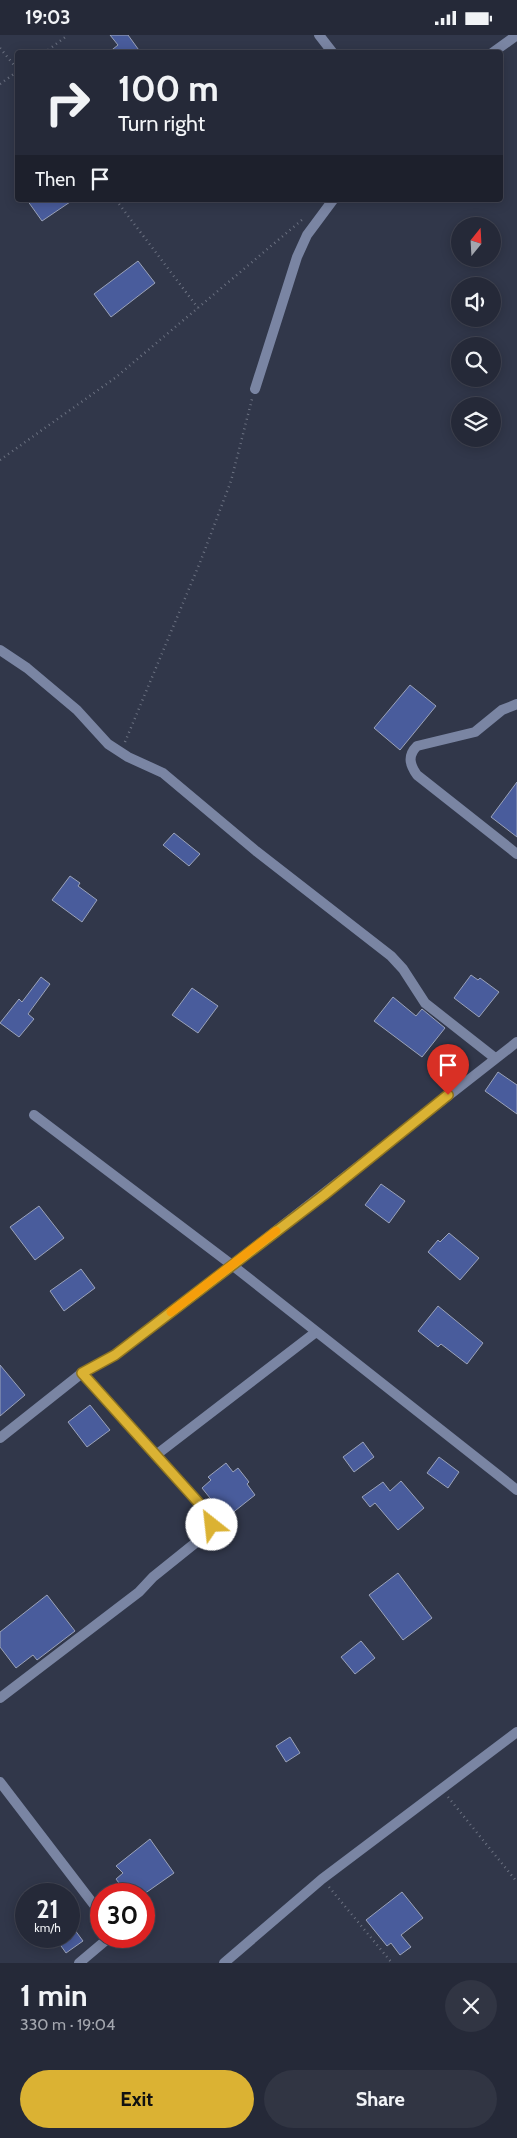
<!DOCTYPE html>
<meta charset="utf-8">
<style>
:root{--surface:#252938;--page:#313543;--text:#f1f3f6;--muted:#a3a6ae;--line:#424553;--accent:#dbb233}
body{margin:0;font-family:Cabin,sans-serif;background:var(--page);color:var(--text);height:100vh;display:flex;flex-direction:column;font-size:19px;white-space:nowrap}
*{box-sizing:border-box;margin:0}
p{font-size:16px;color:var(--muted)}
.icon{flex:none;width:28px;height:28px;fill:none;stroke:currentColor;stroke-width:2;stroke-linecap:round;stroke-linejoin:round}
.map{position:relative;height:1928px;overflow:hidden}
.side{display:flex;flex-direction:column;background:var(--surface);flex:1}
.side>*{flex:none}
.guide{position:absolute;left:15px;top:15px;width:488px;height:152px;border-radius:5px;box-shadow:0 2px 12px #0003,0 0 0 1px var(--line);background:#252938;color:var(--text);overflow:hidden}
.needle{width:32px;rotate:18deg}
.controls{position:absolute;left:451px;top:182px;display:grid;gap:10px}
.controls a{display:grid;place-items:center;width:50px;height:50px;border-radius:50%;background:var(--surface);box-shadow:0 2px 12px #0003,0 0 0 1px var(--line);font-size:25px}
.speed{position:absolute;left:15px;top:1848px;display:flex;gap:10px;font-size:25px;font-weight:700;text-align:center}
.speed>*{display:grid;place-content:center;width:65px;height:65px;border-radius:50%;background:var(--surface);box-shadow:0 2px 12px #0003,0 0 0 1px var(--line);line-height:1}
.speed small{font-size:12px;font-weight:400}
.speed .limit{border:8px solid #d22;background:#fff;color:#111}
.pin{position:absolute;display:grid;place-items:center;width:42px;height:42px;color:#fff;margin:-51px -21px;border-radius:50% 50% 50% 0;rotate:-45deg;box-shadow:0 0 5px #0007}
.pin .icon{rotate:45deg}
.me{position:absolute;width:55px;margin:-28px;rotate:331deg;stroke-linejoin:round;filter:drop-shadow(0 0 4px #0008)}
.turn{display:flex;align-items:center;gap:18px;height:105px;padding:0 20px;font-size:22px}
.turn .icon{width:65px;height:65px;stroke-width:2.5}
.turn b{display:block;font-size:35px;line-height:42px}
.then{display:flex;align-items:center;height:48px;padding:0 20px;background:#0003;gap:10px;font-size:19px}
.round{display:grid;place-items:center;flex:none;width:52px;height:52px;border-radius:26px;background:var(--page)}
.head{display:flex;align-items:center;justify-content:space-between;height:85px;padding:0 20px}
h1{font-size:30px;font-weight:700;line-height:38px}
.button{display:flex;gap:10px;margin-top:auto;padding:10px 20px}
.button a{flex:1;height:58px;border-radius:30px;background:var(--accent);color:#111;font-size:20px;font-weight:700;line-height:58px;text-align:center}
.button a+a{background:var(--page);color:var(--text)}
.status{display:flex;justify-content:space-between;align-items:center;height:35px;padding:0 25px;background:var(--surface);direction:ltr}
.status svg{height:14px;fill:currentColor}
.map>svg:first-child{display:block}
.building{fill:#495c9c;stroke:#9ba3ba}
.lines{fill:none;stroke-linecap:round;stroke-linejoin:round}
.path{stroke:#6c7282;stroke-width:2.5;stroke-dasharray:1 4;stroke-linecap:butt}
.street{stroke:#7a85a3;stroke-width:10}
.route-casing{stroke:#8e7421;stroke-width:12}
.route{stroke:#dbb233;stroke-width:9}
.slow{stroke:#f59e0b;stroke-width:9}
</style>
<div class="status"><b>19:03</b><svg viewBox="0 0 49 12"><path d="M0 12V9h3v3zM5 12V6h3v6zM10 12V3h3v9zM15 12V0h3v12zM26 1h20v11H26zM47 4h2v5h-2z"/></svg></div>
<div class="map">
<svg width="517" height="1928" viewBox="0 0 517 1928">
<rect width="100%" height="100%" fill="#31374a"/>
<path class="building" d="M 110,0 L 128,0 L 141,18 L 108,18 L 118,10 Z
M 27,165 L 73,165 L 42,186 Z
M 138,226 L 155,248 L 111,282 L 94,259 Z
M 410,650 L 436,671 L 400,715 L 374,693 Z
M 517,747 L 517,802 L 491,782 Z
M 174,798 L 200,819 L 189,831 L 163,810 Z
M 70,841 L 80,848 L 78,851 L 97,865 L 82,887 L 52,865 Z
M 471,940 L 478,945 L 480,943 L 499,957 L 479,982 L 454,963 Z
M 41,942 L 50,949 L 28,979 L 34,984 L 19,1002 L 0,988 L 19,964 L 22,967 Z
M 192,953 L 218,971 L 198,998 L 172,980 Z
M 393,962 L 416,981 L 422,974 L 445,993 L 422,1022 L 374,986 Z
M 498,1037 L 517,1050 L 517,1079 L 485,1056 Z
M 381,1149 L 405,1166 L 389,1188 L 365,1170 Z
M 39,1171 L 64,1203 L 35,1225 L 10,1192 Z
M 449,1198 L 479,1223 L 460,1245 L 428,1217 L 438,1205 L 440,1207 Z
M 81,1234 L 95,1253 L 64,1276 L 50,1256 Z
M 438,1271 L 483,1308 L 467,1329 L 441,1309 L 438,1312 L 418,1296 Z
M 0,1330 L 25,1360 L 0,1381 Z
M 90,1370 L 110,1395 L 87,1412 L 68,1387 Z
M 363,1407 L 374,1422 L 354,1437 L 343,1422 Z
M 439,1422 L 459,1437 L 448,1453 L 427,1438 Z
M 226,1428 L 233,1437 L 238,1433 L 249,1447 L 247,1449 L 255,1460 L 226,1483 L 202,1453 L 211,1445 L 208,1442 Z
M 401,1446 L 424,1473 L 398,1495 L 375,1468 L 370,1472 L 362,1462 L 383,1447 L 390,1456 Z
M 398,1538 L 432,1583 L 403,1605 L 369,1560 Z
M 47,1560 L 75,1596 L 37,1625 L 33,1620 L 16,1633 L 0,1612 L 0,1597 Z
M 361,1606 L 375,1623 L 355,1639 L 341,1622 Z
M 290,1702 L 300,1718 L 286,1727 L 276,1711 Z
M 150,1804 L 174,1838 L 144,1859 L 127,1859 L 116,1844 L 123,1838 L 116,1831 Z
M 402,1857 L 423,1883 L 401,1900 L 411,1912 L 400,1920 L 391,1908 L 387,1911 L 366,1885 Z
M 69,1887 L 83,1906 L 66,1918 L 54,1901 L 69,1901 Z"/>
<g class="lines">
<path class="path" d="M 0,13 L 18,35
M 44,18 L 68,0
M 0,49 L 18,36
M 116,165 L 198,273
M 0,425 L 115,343 L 303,184
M 125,707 L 201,525 L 231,446 L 252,364
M 448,1762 L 517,1847
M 329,1852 L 392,1928"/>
<path class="street" d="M 319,0 L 333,18
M 492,18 L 517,0
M 255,354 L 297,222 L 307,200 L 333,165
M 0,615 L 27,633 L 77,675 L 108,709 L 128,722 L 163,738 L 256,816 L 391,921 L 403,934 L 425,968 L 495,1023
M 517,669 L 502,675 L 475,697 L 417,711 C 407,721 410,730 417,740 L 517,819
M 34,1080 L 232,1230 L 517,1455
M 0,1403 L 82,1338 L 115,1320 L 232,1230 L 517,1007
M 156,1420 L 316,1297
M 0,1663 L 139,1557 L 153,1542 L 209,1497 C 212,1489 212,1484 207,1477 L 82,1338
M 0,1747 L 101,1879
M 79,1928 L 111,1901
M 224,1928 L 322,1844 L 517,1697"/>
</g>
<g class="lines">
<defs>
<path id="route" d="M 212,1490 L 211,1482 L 207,1477 L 82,1338 L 115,1320 L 324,1160 L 448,1060"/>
</defs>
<use href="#route" class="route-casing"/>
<use href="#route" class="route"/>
<path class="slow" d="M 171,1277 L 276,1196"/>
</g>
</svg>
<div class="controls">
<a><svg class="needle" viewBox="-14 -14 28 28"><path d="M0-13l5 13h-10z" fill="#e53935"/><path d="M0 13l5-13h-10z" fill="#a3a6ae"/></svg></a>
<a><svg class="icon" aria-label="sound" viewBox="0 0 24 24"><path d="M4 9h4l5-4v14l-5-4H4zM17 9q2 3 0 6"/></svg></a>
<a><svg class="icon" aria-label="search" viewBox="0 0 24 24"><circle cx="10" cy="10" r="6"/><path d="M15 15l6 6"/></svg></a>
<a><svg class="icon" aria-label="layers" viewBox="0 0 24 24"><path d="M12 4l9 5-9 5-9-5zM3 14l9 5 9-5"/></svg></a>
</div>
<div class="speed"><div>21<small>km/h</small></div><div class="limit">30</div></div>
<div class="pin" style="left:448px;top:1060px;background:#d93025"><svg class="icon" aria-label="arrive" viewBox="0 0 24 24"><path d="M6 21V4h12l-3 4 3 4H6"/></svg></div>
<svg class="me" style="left:212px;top:1490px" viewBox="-20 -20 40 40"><circle r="19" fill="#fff"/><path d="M0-13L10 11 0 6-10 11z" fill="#dbb233"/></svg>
<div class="guide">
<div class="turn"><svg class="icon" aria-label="right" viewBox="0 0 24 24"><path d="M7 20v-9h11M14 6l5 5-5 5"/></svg><div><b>100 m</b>Turn right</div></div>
<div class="then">Then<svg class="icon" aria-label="arrive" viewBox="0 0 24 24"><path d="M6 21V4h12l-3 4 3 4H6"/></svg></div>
</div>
</div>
<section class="side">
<div class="head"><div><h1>1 min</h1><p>330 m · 19:04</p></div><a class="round"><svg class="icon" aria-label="close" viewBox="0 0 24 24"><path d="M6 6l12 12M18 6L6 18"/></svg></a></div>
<div class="button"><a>Exit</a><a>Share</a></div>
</section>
